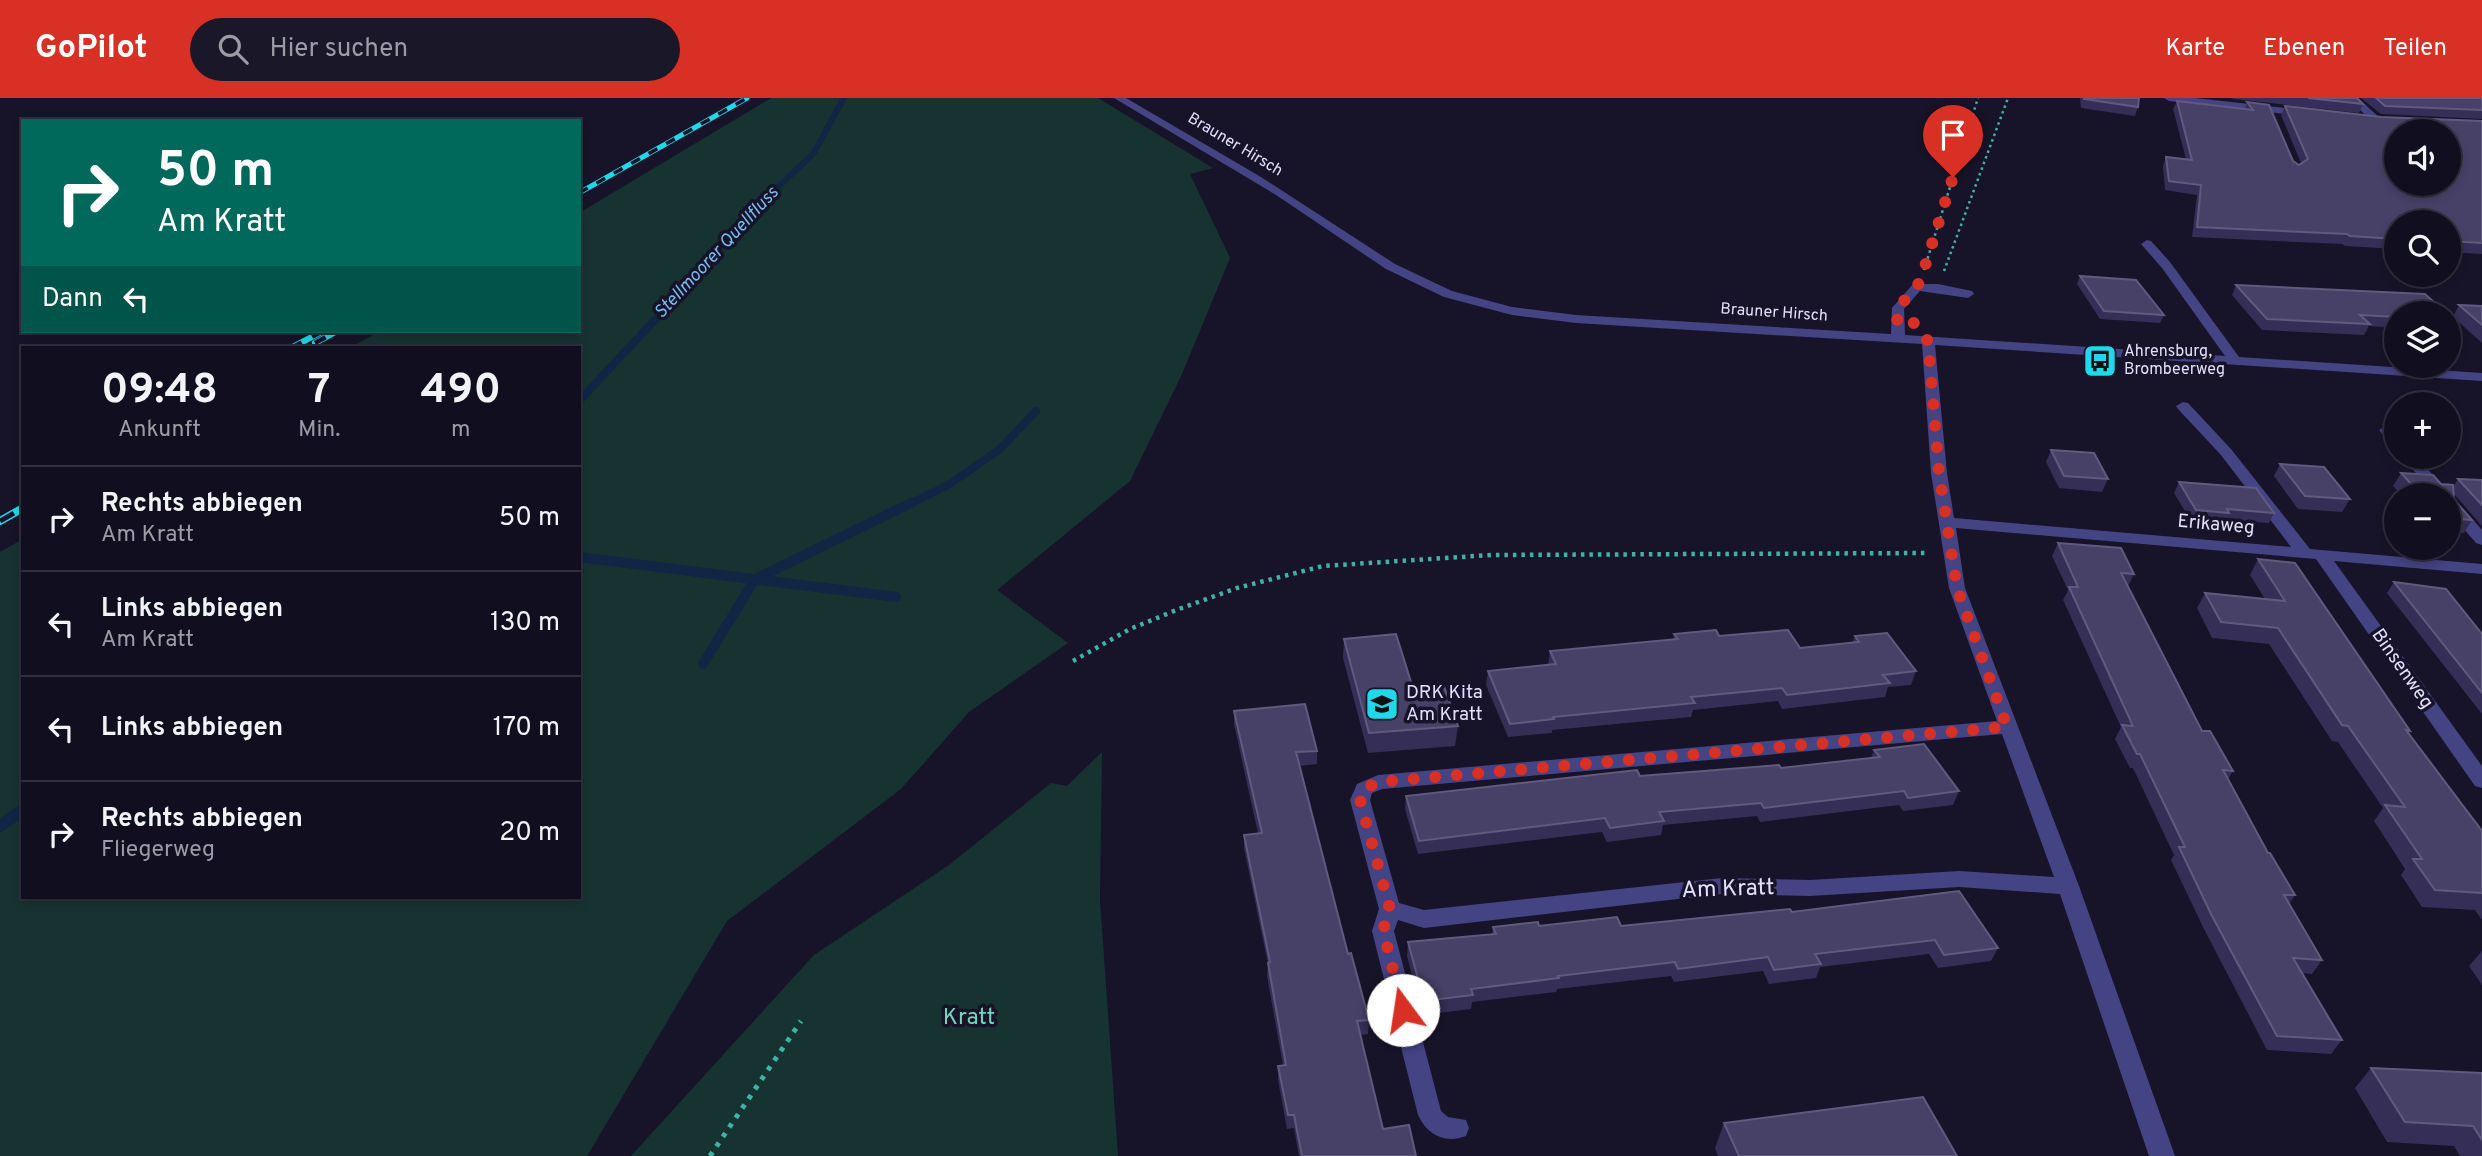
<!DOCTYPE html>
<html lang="de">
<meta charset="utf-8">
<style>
:root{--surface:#110f1f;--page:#1a1828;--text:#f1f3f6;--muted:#9c9ca4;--line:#302f3d;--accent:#d93025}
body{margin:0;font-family:Overpass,sans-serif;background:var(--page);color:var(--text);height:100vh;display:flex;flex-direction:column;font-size:26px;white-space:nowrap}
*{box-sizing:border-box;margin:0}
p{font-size:23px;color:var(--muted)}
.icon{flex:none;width:38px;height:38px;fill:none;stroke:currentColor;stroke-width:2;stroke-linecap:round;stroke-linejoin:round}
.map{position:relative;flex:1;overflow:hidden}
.sheet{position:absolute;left:21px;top:248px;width:560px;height:553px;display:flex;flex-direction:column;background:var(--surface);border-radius:0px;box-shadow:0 4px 10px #0003,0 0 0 2px var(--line)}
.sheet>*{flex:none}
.top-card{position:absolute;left:21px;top:21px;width:560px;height:214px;border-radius:0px;box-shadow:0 4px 10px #0003,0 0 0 2px var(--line);background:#00695c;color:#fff;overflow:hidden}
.buttons{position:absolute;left:2384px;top:21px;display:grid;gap:14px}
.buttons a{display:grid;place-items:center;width:77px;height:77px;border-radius:50%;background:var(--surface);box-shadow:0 4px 10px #0003,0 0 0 2px var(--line);font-size:35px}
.pin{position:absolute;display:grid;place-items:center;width:60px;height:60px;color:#fff;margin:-72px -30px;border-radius:50% 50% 50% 0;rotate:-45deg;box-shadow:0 0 7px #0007}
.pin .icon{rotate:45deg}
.me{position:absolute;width:77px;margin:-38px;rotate:346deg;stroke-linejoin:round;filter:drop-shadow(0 0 5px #0008)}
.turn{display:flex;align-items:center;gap:24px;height:147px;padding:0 21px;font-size:32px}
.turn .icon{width:91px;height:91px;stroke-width:2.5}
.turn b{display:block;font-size:49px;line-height:60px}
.then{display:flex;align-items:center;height:66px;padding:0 21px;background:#0003;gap:14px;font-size:26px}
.eta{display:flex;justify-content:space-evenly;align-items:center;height:119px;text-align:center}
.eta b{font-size:42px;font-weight:700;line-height:49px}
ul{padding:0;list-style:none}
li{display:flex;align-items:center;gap:21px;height:105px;padding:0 21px;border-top:2px solid var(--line)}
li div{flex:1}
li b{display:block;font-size:26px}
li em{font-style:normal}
header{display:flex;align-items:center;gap:42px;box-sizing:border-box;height:98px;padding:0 35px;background:var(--accent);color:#fff}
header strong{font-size:33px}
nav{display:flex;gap:38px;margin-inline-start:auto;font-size:24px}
.search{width:490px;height:63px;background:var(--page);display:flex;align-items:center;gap:18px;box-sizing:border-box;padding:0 24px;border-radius:38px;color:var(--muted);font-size:26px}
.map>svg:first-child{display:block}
.green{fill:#173331}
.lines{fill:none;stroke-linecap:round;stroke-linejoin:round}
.stream-far3{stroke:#112545;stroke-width:6}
.stream-far2{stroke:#112545;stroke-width:8}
.stream-far1{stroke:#112545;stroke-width:10}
.stream{stroke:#112545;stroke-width:12}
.path-far2{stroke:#3db2a8;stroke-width:2.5;stroke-dasharray:2.5 3.5;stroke-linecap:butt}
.path-far1{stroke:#3db2a8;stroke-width:4.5;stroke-dasharray:3.5 5;stroke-linecap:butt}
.path{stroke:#3db2a8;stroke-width:5;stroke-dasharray:4.5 7;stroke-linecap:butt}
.minor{fill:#444384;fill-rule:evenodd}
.rail-far2-casing{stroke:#1ed9e9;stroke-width:5}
.rail-far1-casing{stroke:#1ed9e9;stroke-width:6}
.rail-casing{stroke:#1ed9e9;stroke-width:8}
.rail-far2{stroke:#171429;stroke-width:3.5;stroke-dasharray:10;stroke-linecap:butt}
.rail-far1{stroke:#171429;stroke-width:4.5;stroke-dasharray:12;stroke-linecap:butt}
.rail{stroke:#171429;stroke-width:5;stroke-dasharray:16;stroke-linecap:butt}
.wall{fill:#352e56}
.building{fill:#484167;stroke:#605a7f;stroke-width:2;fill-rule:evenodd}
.route{stroke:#d93025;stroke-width:12;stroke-dasharray:0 21.6}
.labels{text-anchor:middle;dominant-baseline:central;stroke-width:7;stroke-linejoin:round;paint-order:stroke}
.far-street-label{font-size:16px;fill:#e2dffc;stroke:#171429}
.far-poi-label{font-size:16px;fill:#e2dffc;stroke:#171429;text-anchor:start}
.far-water-label{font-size:18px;font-style:italic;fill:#77bcf2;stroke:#171429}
.street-label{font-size:19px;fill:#e2dffc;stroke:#171429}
.poi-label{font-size:19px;fill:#e2dffc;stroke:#171429;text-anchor:start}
.near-street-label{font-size:23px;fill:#e2dffc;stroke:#171429}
.near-park-label{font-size:23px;fill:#71d6bb;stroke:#171429}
</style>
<header>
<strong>GoPilot</strong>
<div class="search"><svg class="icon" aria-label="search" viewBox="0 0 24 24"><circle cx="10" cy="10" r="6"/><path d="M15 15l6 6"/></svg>Hier suchen</div>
<nav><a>Karte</a><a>Ebenen</a><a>Teilen</a></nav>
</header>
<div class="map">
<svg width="2482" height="1058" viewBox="0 0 2482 1058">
<rect width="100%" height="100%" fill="#171429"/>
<path class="green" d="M 771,0 L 1098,0 L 1213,70 L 1190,76 L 1230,160 L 1182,276 L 1130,383 L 997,492 L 1068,545 L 969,614 L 901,691 L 727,823 L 587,1058 L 0,1058 L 0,454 L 23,441 L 23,800 L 579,800 L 579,250 L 350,250 L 380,233 L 579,233 L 579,115 Z
M 1102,654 L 1100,802 L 1118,1058 L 631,1058 L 814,857 L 949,767 L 1051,685 L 1067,688 Z"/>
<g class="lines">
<path class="stream-far3" d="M 694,180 L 739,126 L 813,56 L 844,0"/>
<path class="stream-far2" d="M 579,303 L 696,178
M 908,407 L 948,387 L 999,352 L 1036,313"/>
<path class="stream-far1" d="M 579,459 L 896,499
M 703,566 L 755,481 L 911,405"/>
<path class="stream" d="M 0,728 L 23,712"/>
<path class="path-far2" d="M 1924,172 L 1978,0
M 1944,173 L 2008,0"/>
<path class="path-far1" d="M 1073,563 L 1130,531 L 1179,511 L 1237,490 L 1323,468 L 1491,457 L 1928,455"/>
<path class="path" d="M 710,1058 L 801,923"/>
<path class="minor" d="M 1114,0 L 1126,0 L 1261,79 L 1395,166 L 1452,193 L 1512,209 L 1576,217 L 1891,236 L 1892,210 L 1913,186 L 1938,186 L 1972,193 L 1974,196 L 1968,200 L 1920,193 L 1904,211 L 1905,237 L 2225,258 L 2162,170 L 2141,146 L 2147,142 L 2151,143 L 2170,164 L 2239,259 L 2482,275 L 2482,283 L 1935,247 L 1947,375 L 1954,420 L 2291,449 L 2221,357 L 2178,311 L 2176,308 L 2183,304 L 2188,305 L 2231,351 L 2310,451 L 2482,466 L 2482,476 L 2334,463 L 2482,668 L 2482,690 L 2475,688 L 2316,461 L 1956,430 L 1965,490 L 2079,788 L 2175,1058 L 2149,1058 L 2060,796 L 1959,789 L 1810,798 L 1722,796 L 1424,830 L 1398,822 L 1394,833 L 1441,1013 L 1448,1019 L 1466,1022 L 1469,1030 L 1466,1038 C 1445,1046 1427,1037 1418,1017 L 1372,833 L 1379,811 L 1350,702 L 1357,686 L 1378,677 L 1997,623 L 1949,490 L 1931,375 L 1922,246 L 1576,225 L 1512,217 L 1444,199 L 1386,171 L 1276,97 ZM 2002,636 L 2054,779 L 1959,773 L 1810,782 L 1722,780 L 1424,812 L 1399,805 L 1370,702 L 1372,695 L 1382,691 Z
M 2164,0 L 2195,0 L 2304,12 L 2309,15 L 2304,18 L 2169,3 Z
M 2347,0 L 2358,0 L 2382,22 L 2373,24 Z
M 2386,328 L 2396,334 L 2396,347 L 2391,346 L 2379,332 Z
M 2402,359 L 2417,359 L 2446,392 L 2447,397 L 2435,397 Z
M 2448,398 L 2454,400 L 2482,432 L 2482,447 L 2476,445 L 2448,413 Z"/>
<defs>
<path id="rail-far2" d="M 579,95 L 747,0"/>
<path id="rail-far1" d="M 315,245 L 337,233
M 291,250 L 323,233"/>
<path id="rail" d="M 0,423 L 23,410"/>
</defs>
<use href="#rail-far2" class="rail-far2-casing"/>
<use href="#rail-far1" class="rail-far1-casing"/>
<use href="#rail" class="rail-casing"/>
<use href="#rail-far2" class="rail-far2"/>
<use href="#rail-far1" class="rail-far1"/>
<use href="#rail" class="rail"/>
</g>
<path class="wall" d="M 2080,0 L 2139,0 L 2138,9 L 2135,18 L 2081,10 Z
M 2232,0 L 2357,0 L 2363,6 L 2359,15 L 2233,1 Z
M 2361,0 L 2482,0 L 2482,21 L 2381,16 Z
M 2177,3 L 2245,11 L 2247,4 L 2293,63 L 2299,67 L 2301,65 L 2281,17 L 2285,8 L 2381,19 L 2482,23 L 2482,156 L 2448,154 L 2448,124 L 2396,124 L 2396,151 L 2345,148 L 2342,146 L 2192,139 L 2197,97 L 2165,92 L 2163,68 L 2166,59 L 2186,61 L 2173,11 Z
M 2080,178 L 2164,217 L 2160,225 L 2100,221 L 2077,186 Z
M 2236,187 L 2396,215 L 2396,230 L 2369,228 L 2364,237 L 2262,232 L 2232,197 Z
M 2459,207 L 2482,208 L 2482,245 L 2453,219 Z
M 2448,217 L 2453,222 L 2448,231 Z
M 2051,352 L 2108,381 L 2102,394 L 2059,390 L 2046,364 Z
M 2280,366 L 2350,401 L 2342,414 L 2298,411 L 2274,378 Z
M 2401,375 L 2453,389 L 2458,381 L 2482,382 L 2482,428 L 2454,396 L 2454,402 L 2472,422 L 2464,435 L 2448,434 L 2448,397 L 2402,397 L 2393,388 Z
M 2179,384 L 2274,415 L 2269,425 L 2226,422 L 2224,425 L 2191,423 L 2174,395 Z
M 2058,445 L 2134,476 L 2128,488 L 2202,633 L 2233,673 L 2228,681 L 2268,755 L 2295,797 L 2289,806 L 2322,862 L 2312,876 L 2302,875 L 2342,942 L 2331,956 L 2267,952 L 2204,831 L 2171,762 L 2174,757 L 2133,670 L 2130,670 L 2115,641 L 2121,629 L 2063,502 L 2068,492 L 2052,458 Z
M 2258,461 L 2410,633 L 2408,636 L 2482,733 L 2482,822 L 2475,812 L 2422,809 L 2401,777 L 2405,771 L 2374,723 L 2383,710 L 2338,644 L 2332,643 L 2269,546 L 2212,540 L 2197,510 L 2205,495 L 2265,501 L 2250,477 Z
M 2394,484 L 2482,536 L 2482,616 L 2387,495 Z
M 1674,536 L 1719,538 L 1800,550 L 1852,545 L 1855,538 L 1916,573 L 1911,587 L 1888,589 L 1885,599 L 1782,611 L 1778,603 L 1693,612 L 1691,619 L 1552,632 L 1552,635 L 1508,639 L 1486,587 L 1488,573 L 1548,567 L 1550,553 L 1673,542 Z
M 1344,541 L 1412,587 L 1458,628 L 1455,648 L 1368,655 L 1343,560 Z
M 1234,613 L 1317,653 L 1317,666 L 1299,668 L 1348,856 L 1369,922 L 1368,936 L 1360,937 L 1383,1031 L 1416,1058 L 1299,1058 L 1294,1030 L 1287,1031 L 1278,982 L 1278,968 L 1283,967 L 1267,878 L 1268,866 L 1244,750 L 1244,737 L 1258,735 L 1234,626 Z
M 1874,652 L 1959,693 L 1953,707 L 1903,713 L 1899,707 L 1760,724 L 1757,718 L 1663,727 L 1661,737 L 1607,744 L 1602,734 L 1418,756 L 1405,711 L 1406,698 L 1640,678 L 1781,670 L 1871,660 Z
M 1792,814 L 1998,850 L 1991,863 L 1938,870 L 1929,856 L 1820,869 L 1816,880 L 1769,886 L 1763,873 L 1674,884 L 1671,878 L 1557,891 L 1556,894 L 1472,904 L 1471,911 L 1422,917 L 1407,858 L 1408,844 L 1492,836 L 1493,829 L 1539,828 L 1621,828 Z
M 2482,853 L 2482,887 L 2469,868 Z
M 2371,970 L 2482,975 L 2482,1058 L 2460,1058 L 2454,1048 L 2387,1044 L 2355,990 Z
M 1724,1025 L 1957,1058 L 1718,1058 L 1715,1050 Z"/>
<path class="building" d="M 2084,0 L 2139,0 L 2138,9 L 2084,1 Z
M 2308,0 L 2357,0 L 2363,6 Z
M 2376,0 L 2482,0 L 2482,12 L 2385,8 Z
M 2177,3 L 2253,12 L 2247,4 L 2269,7 L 2293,63 L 2299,67 L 2308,61 L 2285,8 L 2381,19 L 2482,23 L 2482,145 L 2448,143 L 2448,124 L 2396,124 L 2396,141 L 2350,138 L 2347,136 L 2197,129 L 2201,87 L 2169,83 L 2166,59 L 2192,62 ZM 2396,33 L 2448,33 L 2448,86 L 2396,86 Z
M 2080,178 L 2136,182 L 2164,217 L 2104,213 Z
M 2236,187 L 2425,196 L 2446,215 L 2396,215 L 2396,219 L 2360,217 L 2370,226 L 2267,221 Z
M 2459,207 L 2482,208 L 2482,227 Z
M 2051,352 L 2094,355 L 2108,381 L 2064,378 Z
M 2280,366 L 2324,369 L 2350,401 L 2305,398 Z
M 2401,375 L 2433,377 L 2441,386 L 2453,387 L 2454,402 L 2472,422 L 2448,420 L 2448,397 L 2421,397 Z
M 2458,381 L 2482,382 L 2482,407 Z
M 2179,384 L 2256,390 L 2274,415 L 2227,411 L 2229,415 L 2196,412 Z
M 2058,445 L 2121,450 L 2134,476 L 2121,475 L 2202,633 L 2210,633 L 2233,673 L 2223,672 L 2268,755 L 2270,755 L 2295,797 L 2284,797 L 2322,862 L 2293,860 L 2342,942 L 2277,938 L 2212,818 L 2179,749 L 2185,749 L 2140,656 L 2137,656 L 2122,627 L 2133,628 L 2069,489 L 2078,489 Z
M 2258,461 L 2295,465 L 2410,633 L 2406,632 L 2482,733 L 2482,795 L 2435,792 L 2413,761 L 2422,761 L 2385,707 L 2405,709 L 2348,628 L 2342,627 L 2278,530 L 2221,524 L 2205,495 L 2285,503 Z
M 2394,484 L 2446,491 L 2482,536 L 2482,595 Z
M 1716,532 L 1719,538 L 1788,532 L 1800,550 L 1859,544 L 1855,538 L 1887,535 L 1916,573 L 1883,577 L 1890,585 L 1787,597 L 1782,590 L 1691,599 L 1695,605 L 1553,619 L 1554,621 L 1510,626 L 1488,573 L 1556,566 L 1550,553 L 1678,541 L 1674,536 Z
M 1396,536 L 1412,587 L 1443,585 L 1458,628 L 1369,635 L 1344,541 Z
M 1305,606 L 1317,653 L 1296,654 L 1348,856 L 1351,855 L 1369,922 L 1357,923 L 1383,1031 L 1409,1027 L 1416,1058 L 1302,1058 L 1294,1017 L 1288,1017 L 1278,968 L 1286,967 L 1268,865 L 1270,864 L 1244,737 L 1262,735 L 1234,613 Z
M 1924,646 L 1959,693 L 1908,700 L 1904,693 L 1764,710 L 1761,705 L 1659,714 L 1664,723 L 1610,730 L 1605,720 L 1419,743 L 1406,698 L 1637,672 L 1640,678 L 1779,667 L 1781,670 L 1880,659 L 1874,652 Z
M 1959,793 L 1998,850 L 1944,857 L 1935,842 L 1815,856 L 1821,866 L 1774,872 L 1768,859 L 1678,871 L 1675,864 L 1558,878 L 1559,880 L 1471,891 L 1473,897 L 1424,903 L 1408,844 L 1496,836 L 1493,829 L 1538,824 L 1539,828 L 1617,819 L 1621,828 L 1790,811 L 1792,814 Z
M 2371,970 L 2482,975 L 2482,1042 L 2473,1028 L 2405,1024 Z
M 1923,999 L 1957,1058 L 1739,1058 L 1724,1025 Z"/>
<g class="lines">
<path class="route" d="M 1403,912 L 1383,832 L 1390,811 L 1360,702 L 1364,691 L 1378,684 L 2007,629 L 1957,490 L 1939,375 L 1928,243 L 1913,224 L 1897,226 L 1898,210 L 1920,184 L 1953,79"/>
</g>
<defs>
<symbol id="bus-square" viewBox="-11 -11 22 22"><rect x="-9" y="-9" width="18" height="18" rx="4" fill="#1ed9e9" stroke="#171429"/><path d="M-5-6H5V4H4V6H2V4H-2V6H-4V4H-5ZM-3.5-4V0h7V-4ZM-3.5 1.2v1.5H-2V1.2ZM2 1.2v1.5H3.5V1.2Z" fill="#111"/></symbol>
<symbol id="school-square" viewBox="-11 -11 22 22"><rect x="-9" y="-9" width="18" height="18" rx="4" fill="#1ed9e9" stroke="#171429"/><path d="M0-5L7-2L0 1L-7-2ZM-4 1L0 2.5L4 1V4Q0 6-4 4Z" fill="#111"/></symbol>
</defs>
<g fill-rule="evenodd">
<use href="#bus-square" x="2081" y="244" width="38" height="38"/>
<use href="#school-square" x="1363" y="587" width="38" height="38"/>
</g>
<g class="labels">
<g class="far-street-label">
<text transform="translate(1235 47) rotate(31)">Brauner Hirsch</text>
<text transform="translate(1774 215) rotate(4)">Brauner Hirsch</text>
</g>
<g class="far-poi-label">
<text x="2124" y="254">Ahrensburg,<tspan x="2124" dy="18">Brombeerweg</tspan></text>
</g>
<g class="far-water-label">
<text transform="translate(717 155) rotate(-47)">Stellmoorer Quellfluss</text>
</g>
<g class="street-label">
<text transform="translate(2216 427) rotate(5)">Erikaweg</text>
<text transform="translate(2402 571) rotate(55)">Binsenweg</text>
</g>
<g class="poi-label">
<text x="1406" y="595">DRK Kita<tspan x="1406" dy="22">Am Kratt</tspan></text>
</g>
<g class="near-street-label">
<text transform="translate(1728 792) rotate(-2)">Am Kratt</text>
</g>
<g class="near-park-label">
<text x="969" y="920">Kratt</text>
</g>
</g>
</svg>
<div class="buttons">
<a><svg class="icon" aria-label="sound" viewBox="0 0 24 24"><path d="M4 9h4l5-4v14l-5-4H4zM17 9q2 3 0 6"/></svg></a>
<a><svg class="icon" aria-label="search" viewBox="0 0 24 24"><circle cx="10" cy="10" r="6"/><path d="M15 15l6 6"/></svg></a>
<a><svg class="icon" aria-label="layers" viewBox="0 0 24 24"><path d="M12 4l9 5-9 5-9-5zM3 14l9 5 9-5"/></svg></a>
<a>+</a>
<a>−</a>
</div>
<div class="pin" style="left:1953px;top:79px;background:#d93025"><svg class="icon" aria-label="arrive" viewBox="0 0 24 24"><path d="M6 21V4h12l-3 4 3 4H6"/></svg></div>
<svg class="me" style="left:1403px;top:912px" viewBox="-20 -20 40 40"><circle r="19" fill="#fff"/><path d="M0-13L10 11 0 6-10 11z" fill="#d93025"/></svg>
<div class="top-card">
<div class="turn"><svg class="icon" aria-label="right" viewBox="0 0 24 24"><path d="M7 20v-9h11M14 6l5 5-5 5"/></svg><div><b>50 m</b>Am Kratt</div></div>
<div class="then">Dann<svg class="icon" aria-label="left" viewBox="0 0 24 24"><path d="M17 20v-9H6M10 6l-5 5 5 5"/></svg></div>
</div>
<section class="sheet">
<div class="eta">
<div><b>09:48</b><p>Ankunft</p></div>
<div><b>7</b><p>Min.</p></div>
<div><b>490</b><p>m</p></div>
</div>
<ul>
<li><svg class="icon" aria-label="right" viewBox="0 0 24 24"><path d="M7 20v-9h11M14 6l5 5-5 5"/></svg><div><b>Rechts abbiegen</b><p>Am Kratt</p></div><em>50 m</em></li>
<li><svg class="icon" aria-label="left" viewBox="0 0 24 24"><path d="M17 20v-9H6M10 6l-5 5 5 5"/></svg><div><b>Links abbiegen</b><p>Am Kratt</p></div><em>130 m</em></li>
<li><svg class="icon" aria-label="left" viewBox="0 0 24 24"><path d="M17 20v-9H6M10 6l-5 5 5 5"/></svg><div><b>Links abbiegen</b></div><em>170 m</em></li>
<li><svg class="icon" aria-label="right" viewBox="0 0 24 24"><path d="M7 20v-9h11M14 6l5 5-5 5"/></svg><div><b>Rechts abbiegen</b><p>Fliegerweg</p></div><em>20 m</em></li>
</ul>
</section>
</div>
